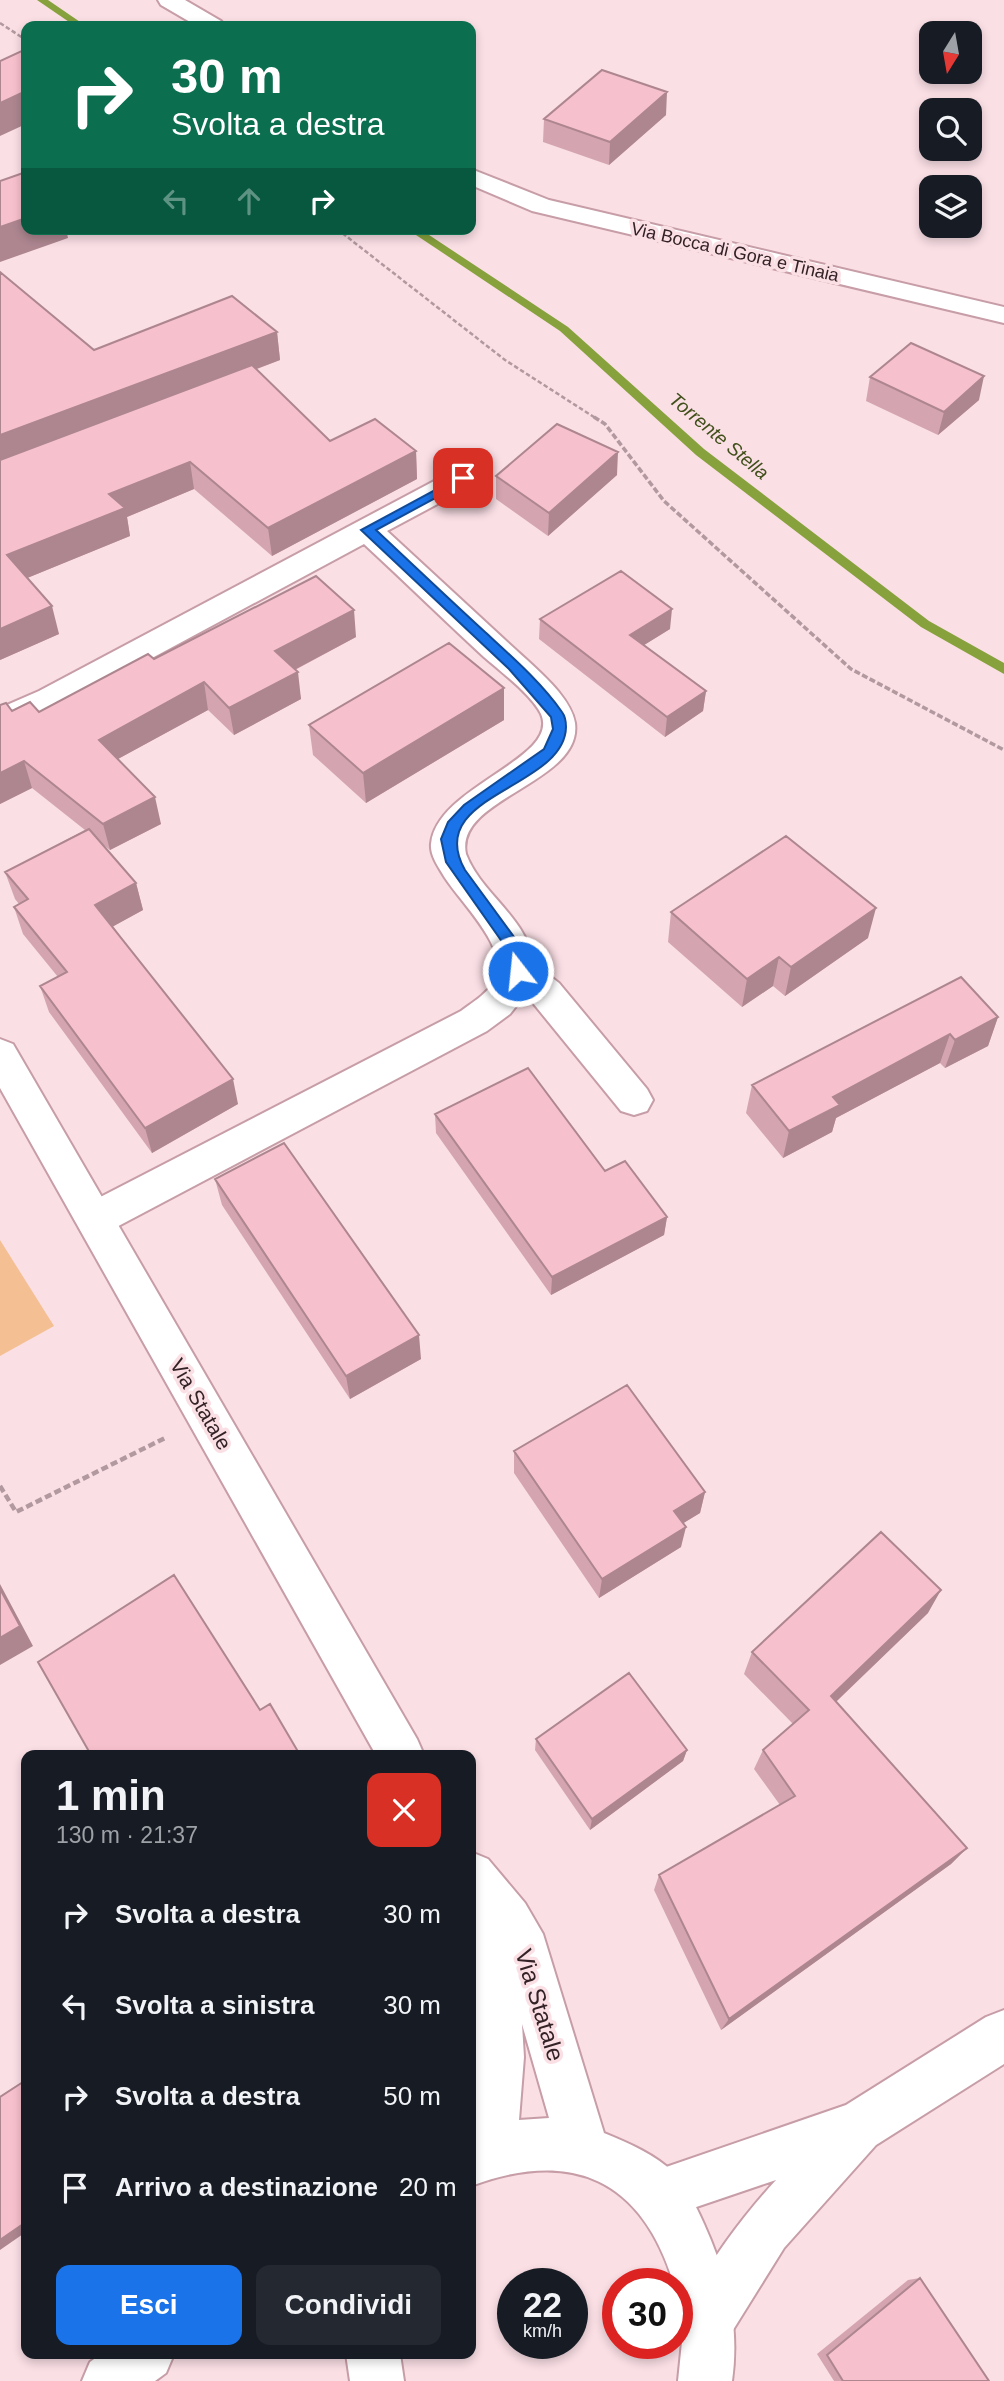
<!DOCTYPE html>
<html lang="it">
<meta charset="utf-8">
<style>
:root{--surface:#171b24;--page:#242831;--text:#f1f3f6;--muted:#9ea1a6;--accent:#1a73e8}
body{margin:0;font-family:Helvetica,sans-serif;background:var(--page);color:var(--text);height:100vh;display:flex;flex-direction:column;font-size:26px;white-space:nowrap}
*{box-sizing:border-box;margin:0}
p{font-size:23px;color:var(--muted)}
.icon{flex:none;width:38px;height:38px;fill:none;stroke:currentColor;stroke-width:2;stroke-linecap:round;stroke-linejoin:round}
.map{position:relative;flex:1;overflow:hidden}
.side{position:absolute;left:21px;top:1750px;width:455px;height:609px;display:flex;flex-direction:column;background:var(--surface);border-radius:14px;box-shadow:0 4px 10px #0003}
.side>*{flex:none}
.hud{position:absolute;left:21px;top:21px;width:455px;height:214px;border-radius:14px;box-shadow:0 4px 10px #0003;background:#0b6e4f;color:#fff;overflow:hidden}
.needle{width:46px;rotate:191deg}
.controls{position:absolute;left:919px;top:21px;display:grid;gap:14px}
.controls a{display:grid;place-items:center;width:63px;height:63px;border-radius:14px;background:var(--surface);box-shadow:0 4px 10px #0003;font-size:35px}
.speed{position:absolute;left:497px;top:2268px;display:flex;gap:14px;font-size:35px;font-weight:700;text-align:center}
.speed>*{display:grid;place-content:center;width:91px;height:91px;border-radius:50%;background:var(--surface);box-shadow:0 4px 10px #0003;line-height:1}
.speed small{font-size:18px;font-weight:400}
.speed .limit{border:10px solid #d22;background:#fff;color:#111}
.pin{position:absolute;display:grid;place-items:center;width:60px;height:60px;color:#fff;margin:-30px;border-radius:14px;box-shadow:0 4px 10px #0006}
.me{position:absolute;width:77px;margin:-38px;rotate:344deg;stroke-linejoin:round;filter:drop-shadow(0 0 5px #0008)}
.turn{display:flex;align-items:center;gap:24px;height:147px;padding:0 35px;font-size:32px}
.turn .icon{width:91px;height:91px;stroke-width:2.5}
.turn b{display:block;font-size:49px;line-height:60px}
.lanes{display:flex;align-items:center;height:66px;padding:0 35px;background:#0003;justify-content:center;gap:35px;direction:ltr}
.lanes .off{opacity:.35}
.round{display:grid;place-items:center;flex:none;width:74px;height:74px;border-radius:14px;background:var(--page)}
.overview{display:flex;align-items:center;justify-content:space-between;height:119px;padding:0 35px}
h1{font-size:42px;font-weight:700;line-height:52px}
.primary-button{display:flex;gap:14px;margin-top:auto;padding:14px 35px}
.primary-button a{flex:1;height:80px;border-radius:14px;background:var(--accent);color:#fff;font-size:28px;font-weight:700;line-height:80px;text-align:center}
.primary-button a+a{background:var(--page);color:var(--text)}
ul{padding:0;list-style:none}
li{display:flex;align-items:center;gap:21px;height:91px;padding:0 35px}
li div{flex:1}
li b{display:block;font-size:26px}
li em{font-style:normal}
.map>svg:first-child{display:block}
.green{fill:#f4c093}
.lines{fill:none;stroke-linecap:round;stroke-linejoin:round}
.stream{fill:#87a13c;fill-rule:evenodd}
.minor-casing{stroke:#c79da7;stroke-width:4}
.major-casing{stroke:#c79da7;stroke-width:4}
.path-far2{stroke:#b1999f;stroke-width:2.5;stroke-dasharray:4.5 2.5;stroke-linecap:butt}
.path-far1{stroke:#b1999f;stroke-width:3.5;stroke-dasharray:6 2.5;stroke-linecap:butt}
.path{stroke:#b1999f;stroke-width:4.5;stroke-dasharray:7 3.5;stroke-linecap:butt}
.minor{fill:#fff;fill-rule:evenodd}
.major{fill:#fff;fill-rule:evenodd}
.wall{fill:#d4a5b0}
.shaded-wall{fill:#ad8690}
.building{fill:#f7c0cd;stroke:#ad8690;stroke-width:2}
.route{fill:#1a73e8;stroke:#114b97;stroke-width:2}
.labels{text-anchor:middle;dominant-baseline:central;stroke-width:7;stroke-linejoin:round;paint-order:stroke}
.far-street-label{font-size:18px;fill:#332226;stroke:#fadfe5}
.far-water-label{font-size:19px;font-style:italic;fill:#414f1a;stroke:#fadfe5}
.street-label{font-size:21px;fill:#332226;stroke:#fadfe5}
.near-street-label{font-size:24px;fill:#332226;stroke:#fadfe5}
</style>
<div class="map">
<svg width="1004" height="2381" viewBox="0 0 1004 2381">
<rect width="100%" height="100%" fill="#fadfe5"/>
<path class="green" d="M 0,1240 L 54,1326 L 0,1356 Z"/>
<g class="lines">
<path class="stream" d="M 37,0 L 48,0 L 86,26 L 75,26 Z
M 407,229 L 420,229 L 568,327 L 704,449 L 929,621 L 1004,663 L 1004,674 L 921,627 L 696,455 L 560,331 Z"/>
<defs>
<path id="minor" d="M 158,0 L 185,0 L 221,21 L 225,26 L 197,26 L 161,5 Z
M 471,169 L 549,200 L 1004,307 L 1004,323 L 532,211 L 471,185 Z
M 463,469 L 473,471 L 478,478 L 473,485 L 387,531 C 426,567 465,603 504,639 C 522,656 542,672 558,691 C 566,701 573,711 575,723 C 583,783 454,798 466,854 C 481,894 528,918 533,963 L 559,983 L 647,1089 L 653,1100 L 647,1111 L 634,1115 L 621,1111 L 533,1003 L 524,996 L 510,1014 L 487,1031 L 109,1231 L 95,1236 L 81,1231 L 76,1219 L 81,1207 L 461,1011 C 473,1002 485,995 493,983 C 515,951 457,900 442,873 C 437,865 430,854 431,844 C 436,786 561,759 541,714 C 532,695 500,671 484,657 C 444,620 404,581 364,544 L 61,707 L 0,733 L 0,708 L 39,691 L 453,471 Z
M 1004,2010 L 1004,2064 L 876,2145 L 784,2248 L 728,2338 L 709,2346 L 690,2338 L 682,2319 C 703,2268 740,2220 776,2180 L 658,2220 L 640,2212 L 632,2194 L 640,2176 L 846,2105 L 986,2017 Z
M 101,2354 L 174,2354 L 166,2373 L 155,2381 L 82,2381 L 90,2362 Z"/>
<path id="major" d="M 0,1039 L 13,1044 L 417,1739 L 424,1755 L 376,1755 L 0,1088 Z
M 471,1852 L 488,1859 L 525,1903 L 543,1934 L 604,2133 C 628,2143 655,2154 674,2173 C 687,2187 696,2206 704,2224 C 727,2275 740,2325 732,2381 L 678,2381 L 682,2342 L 677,2284 L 674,2284 C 642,2179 572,2148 471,2186 L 471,2097 L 474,2044 L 471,2005 ZM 522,2024 L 549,2118 L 519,2120 L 524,2057 Z
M 346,2354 L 400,2354 L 404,2381 L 350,2381 Z"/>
</defs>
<use href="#minor" class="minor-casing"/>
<use href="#major" class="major-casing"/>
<path class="path-far2" d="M 0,23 L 26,40
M 337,229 L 505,360 L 597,419"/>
<path class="path-far1" d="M 594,417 L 605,424 L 664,501 L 851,669 L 1004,750"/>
<path class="path" d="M 0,1486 L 16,1512 L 167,1437"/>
<use href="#minor" class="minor"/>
<use href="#major" class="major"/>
</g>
<path class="wall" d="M 666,115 L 609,165 L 543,142 L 544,119 Z
M 277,332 L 280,360 L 257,369 L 330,441 L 416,451 L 417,479 L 272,556 L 194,489 L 127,517 L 130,536 L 27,578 L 59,634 L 0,660 L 94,350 Z
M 870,377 L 979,400 L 938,435 L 866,401 Z
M 617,475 L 548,536 L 496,499 L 496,476 Z
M 540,619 L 670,629 L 644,645 L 706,691 L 703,711 L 665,737 L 539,639 Z
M 356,637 L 295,670 L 301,699 L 234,735 L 208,710 L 118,759 L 161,824 L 110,850 L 101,843 L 136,883 L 143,910 L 113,926 L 238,1104 L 152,1153 L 49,1012 L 40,986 L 58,977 L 23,934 L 14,907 L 19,904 L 15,899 L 5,872 L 85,830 L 32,788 L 0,804 L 0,705 L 12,711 L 39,712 L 154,659 Z
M 504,688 L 504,720 L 366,803 L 313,755 L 309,725 Z
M 671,912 L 868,938 L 785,996 L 773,986 L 742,1007 L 668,942 Z
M 998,1017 L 988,1046 L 945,1068 L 940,1063 L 836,1118 L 832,1132 L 783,1158 L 746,1113 L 752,1085 Z
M 435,1114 L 605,1171 L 667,1217 L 664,1235 L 551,1295 L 436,1133 Z
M 215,1179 L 421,1359 L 350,1399 L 222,1205 Z
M 514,1451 L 705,1492 L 700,1513 L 683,1523 L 681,1547 L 599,1598 L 514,1473 Z
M 928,1613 L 836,1702 L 967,1848 L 951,1864 L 721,2030 L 654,1890 L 659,1875 L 780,1805 L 754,1769 L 763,1750 L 793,1724 L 744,1674 L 752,1652 Z
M 536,1739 L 687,1750 L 683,1761 L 590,1830 L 535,1750 Z
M 920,2278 L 989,2381 L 834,2381 L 817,2354 L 908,2280 Z"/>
<path class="shaded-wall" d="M 26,91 L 26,124 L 0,136 L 0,103 Z
M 667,92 L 666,115 L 609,165 L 610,142 Z
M 26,218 L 26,229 L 66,229 L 68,238 L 0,262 L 0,227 Z
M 277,332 L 280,360 L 0,466 L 0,435 Z
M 984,376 L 979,400 L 938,435 L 944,412 Z
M 416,451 L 417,479 L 272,556 L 268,528 Z
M 618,452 L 617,475 L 548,536 L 549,513 Z
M 190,462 L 194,489 L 127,517 L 130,536 L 15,583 L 7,555 L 109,494 Z
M 52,606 L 59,634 L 0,660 L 0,629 Z
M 672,609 L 670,629 L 628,655 L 630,635 Z
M 354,610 L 356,637 L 279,678 L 275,651 Z
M 298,672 L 301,699 L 234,735 L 229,708 Z
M 204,682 L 208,710 L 105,766 L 99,740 Z
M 504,688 L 504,720 L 366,803 L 363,773 Z
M 706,691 L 703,711 L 665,737 L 667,717 Z
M 24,761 L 32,788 L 0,804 L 0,773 Z
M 155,797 L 161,824 L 110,850 L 103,824 Z
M 136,883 L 143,910 L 103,932 L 95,905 Z
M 876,908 L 868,938 L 785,996 L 791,967 Z
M 779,957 L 773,986 L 742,1007 L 747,979 Z
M 998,1017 L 988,1046 L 945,1068 L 955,1040 Z
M 950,1034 L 940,1063 L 836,1118 L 832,1132 L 783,1158 L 789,1131 L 833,1097 Z
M 233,1079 L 238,1104 L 152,1153 L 145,1128 Z
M 667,1217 L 664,1235 L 551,1295 L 552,1277 Z
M 419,1335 L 421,1359 L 350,1399 L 346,1376 Z
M 705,1492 L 700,1513 L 669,1532 L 674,1511 Z
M 686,1527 L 681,1547 L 599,1598 L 602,1579 Z
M 0,1584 L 33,1646 L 0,1665 Z
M 941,1590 L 928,1613 L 820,1717 L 831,1696 Z
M 687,1750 L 683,1761 L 590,1830 L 592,1819 Z
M 967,1848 L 951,1864 L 721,2030 L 729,2019 Z
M 26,2222 L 26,2232 L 0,2250 L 0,2240 Z"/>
<path class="building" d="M 26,49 L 26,91 L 0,103 L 0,61 Z
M 602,70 L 667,92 L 610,142 L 544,119 Z
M 26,172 L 26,218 L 0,227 L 0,181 Z
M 0,272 L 94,350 L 232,296 L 277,332 L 0,435 Z
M 911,343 L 984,376 L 944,412 L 870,377 Z
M 252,365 L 330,441 L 375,419 L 416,451 L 268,528 L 190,462 L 109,494 L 125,508 L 7,555 L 52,606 L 0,629 L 0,460 Z
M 557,424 L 618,452 L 549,513 L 496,476 Z
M 621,571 L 672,609 L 630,635 L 706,691 L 667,717 L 540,619 Z
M 316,576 L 354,610 L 275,651 L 298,672 L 229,708 L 204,682 L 99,740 L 155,797 L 103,824 L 24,761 L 0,773 L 0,705 L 6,703 L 12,711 L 30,702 L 39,712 L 148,654 L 154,659 Z
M 449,643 L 504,688 L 363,773 L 309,725 Z
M 89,829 L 136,883 L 95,905 L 233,1079 L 145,1128 L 40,986 L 67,972 L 14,907 L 28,899 L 5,872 Z
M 786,836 L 876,908 L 791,967 L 779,957 L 747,979 L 671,912 Z
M 961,977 L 998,1017 L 955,1040 L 950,1034 L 833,1097 L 840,1105 L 789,1131 L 752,1085 Z
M 528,1068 L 605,1171 L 625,1161 L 667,1217 L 552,1277 L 435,1114 Z
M 284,1143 L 419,1335 L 346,1376 L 215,1179 Z
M 627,1385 L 705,1492 L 674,1511 L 686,1527 L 602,1579 L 514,1451 Z
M 881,1532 L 941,1590 L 831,1696 L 967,1848 L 729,2019 L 659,1875 L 795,1796 L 763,1750 L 809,1710 L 752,1652 Z
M 174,1575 L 260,1710 L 270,1704 L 300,1755 L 91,1755 L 38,1662 Z
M 0,1589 L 20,1626 L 0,1638 Z
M 629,1673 L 687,1750 L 592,1819 L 536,1739 Z
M 26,2080 L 26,2222 L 0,2240 L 0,2097 Z
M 920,2278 L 989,2381 L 843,2381 L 827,2355 Z"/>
<path class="route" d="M 463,475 L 469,478 L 467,481 L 376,530 C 412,564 448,598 485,632 C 511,656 541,682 562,712 C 565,716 566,722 566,727 C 565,789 422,794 465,870 L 517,941 L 525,971 L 518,977 L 510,971 L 505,946 L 446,862 L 441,839 L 448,822 L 464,805 L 544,749 L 553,729 L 551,717 L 509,669 L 361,530 Z"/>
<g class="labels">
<g class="far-street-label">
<text transform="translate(735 252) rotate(13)">Via Bocca di Gora e Tinaia</text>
</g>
<g class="far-water-label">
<text transform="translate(719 436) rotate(40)">Torrente Stella</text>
</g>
<g class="street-label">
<text transform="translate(201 1404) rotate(60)">Via Statale</text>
</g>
<g class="near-street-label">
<text transform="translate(540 2005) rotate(73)">Via Statale</text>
</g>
</g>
</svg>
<div class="controls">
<a><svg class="needle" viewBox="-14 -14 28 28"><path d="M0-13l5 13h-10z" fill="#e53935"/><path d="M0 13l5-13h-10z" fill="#9ea1a6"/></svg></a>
<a><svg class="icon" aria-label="search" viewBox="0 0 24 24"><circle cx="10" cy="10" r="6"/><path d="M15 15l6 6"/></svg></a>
<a><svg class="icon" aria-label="layers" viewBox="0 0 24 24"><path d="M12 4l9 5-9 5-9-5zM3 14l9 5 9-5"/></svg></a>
</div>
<div class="speed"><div>22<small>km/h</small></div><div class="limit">30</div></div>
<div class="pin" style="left:463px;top:478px;background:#d93025"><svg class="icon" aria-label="arrive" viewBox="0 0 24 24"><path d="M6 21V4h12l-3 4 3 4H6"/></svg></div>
<svg class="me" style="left:518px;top:971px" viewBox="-20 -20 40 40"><circle r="17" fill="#1a73e8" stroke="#fff" stroke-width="3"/><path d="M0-11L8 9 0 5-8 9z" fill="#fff"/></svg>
<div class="hud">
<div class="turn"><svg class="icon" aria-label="right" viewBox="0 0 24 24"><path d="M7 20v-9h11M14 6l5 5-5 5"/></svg><div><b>30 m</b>Svolta a destra</div></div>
<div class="lanes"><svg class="icon off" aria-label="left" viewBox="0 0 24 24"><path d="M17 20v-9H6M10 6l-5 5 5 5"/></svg><svg class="icon off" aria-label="ahead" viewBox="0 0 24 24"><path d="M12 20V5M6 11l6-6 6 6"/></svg><svg class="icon" aria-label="right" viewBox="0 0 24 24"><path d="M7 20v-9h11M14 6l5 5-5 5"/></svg></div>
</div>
<section class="side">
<div class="overview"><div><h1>1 min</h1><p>130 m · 21:37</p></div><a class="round" style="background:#d93025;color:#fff"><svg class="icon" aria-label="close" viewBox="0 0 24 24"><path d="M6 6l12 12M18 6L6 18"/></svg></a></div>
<ul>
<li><svg class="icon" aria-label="right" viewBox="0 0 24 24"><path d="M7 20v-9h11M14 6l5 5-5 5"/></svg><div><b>Svolta a destra</b></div><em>30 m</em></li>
<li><svg class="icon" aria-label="left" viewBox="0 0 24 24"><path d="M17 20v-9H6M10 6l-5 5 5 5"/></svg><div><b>Svolta a sinistra</b></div><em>30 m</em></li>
<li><svg class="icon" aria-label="right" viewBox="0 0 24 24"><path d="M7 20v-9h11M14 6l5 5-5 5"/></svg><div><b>Svolta a destra</b></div><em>50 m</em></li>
<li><svg class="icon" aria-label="arrive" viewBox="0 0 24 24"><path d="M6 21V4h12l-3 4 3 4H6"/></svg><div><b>Arrivo a destinazione</b></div><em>20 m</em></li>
</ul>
<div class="primary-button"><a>Esci</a><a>Condividi</a></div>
</section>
</div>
